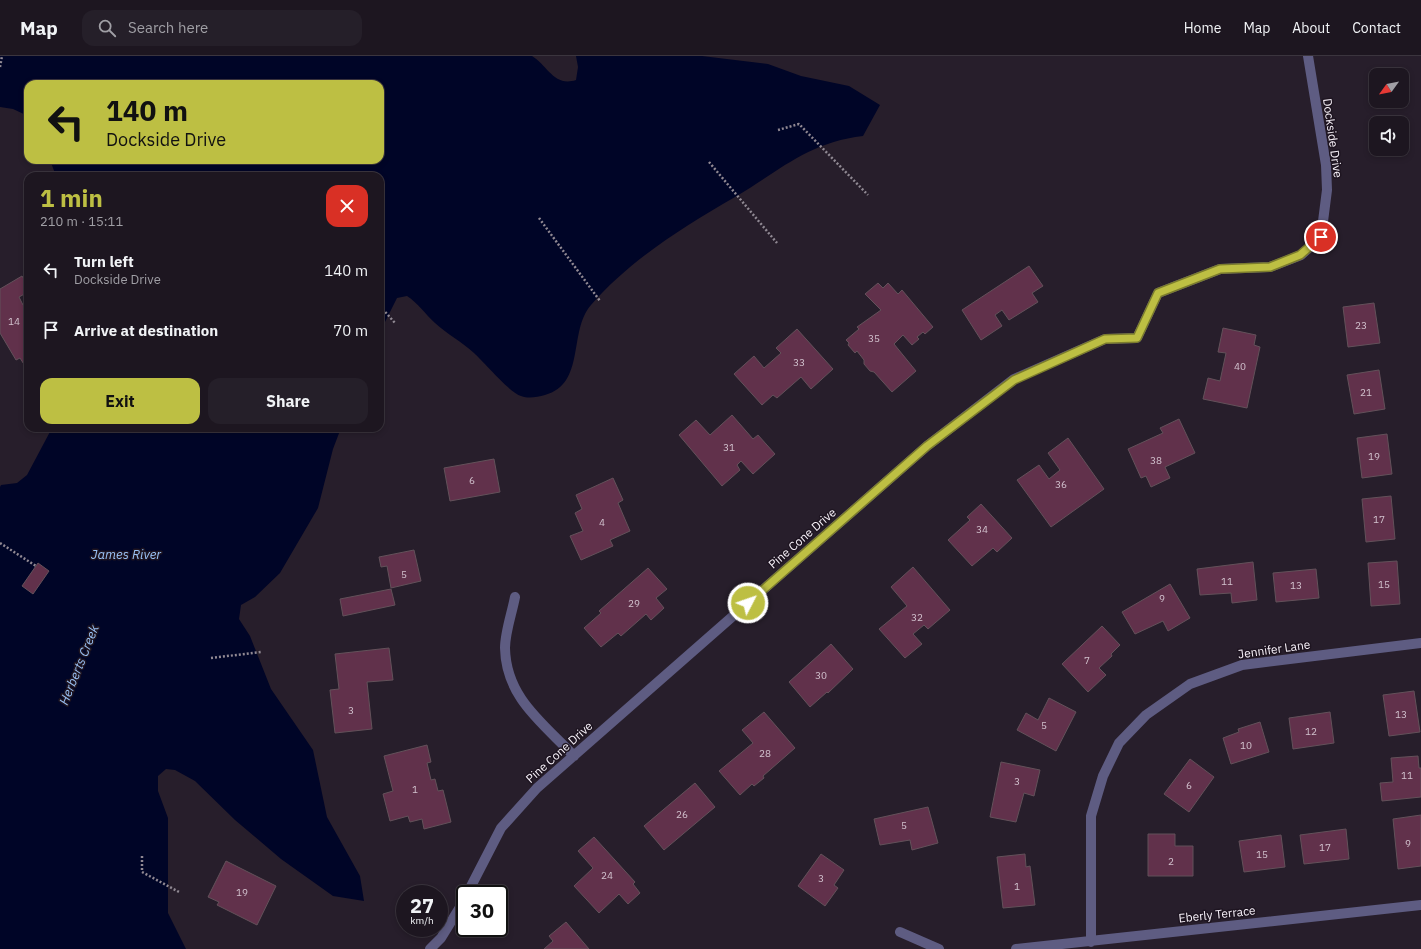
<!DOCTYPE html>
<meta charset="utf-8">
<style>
:root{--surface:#1d1620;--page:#251f29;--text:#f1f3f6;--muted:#a09fa5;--line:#3b353e;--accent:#bdbf43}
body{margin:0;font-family:"IBM Plex Sans",sans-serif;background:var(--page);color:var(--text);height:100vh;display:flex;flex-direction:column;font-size:15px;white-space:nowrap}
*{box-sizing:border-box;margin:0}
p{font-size:13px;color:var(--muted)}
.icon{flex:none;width:22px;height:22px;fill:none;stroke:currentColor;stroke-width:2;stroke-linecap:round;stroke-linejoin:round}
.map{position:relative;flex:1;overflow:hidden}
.details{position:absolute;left:24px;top:116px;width:360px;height:260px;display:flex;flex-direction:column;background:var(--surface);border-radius:12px;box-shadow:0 2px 6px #0003,0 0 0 1px var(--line)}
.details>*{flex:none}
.banner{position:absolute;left:24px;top:24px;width:360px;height:84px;border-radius:12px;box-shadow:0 2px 6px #0003,0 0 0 1px var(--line);background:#bdbf43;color:#111;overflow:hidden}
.needle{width:26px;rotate:237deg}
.buttons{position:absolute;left:1369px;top:12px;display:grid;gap:8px}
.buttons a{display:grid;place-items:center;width:40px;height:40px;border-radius:8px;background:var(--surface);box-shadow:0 2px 6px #0003,0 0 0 1px var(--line);font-size:20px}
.speed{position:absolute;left:396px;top:829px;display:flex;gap:8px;font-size:20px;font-weight:700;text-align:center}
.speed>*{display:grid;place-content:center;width:52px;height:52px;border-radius:50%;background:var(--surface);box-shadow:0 2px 6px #0003,0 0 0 1px var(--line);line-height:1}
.speed small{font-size:10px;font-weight:400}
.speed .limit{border:2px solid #111;border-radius:6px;background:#fff;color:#111}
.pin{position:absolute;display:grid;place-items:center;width:34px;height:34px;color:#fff;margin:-17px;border:2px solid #fff;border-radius:50%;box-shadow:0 1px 4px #0007}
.me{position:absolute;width:44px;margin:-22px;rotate:49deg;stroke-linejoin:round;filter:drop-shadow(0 0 3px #0008)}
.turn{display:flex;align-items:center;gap:14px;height:84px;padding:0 16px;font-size:18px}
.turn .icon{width:52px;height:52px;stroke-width:2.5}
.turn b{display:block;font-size:28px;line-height:34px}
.round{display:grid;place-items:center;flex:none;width:42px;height:42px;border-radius:12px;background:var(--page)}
.summary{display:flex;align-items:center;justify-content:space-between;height:68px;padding:0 16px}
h1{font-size:24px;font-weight:800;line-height:30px;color:var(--accent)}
.action{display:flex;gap:8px;margin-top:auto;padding:8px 16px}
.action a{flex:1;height:46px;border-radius:12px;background:var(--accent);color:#111;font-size:16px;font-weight:800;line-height:46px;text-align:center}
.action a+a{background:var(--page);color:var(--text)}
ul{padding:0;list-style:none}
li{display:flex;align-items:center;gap:12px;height:60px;padding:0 16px}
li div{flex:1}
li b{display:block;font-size:15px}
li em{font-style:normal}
header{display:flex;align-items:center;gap:24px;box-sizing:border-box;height:56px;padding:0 20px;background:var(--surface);border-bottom:1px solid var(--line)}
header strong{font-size:19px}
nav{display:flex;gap:22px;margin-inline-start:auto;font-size:14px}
.search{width:280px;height:36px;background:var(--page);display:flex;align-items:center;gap:10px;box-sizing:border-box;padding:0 14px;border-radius:12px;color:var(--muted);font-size:15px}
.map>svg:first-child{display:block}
.water{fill:#000527}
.building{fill:#61314b;stroke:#63515a}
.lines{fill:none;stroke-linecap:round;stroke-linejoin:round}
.path{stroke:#908993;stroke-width:2.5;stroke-dasharray:2 2;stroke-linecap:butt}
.minor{stroke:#5e5c82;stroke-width:10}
.route-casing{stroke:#7b7c2c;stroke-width:10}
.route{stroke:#bdbf43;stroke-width:7}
.labels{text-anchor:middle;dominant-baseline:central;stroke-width:3;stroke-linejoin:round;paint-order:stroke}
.number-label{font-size:10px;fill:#d2c2ce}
.street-label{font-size:12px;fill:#f8f2fa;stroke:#1e1521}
.water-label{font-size:13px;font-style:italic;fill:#9ac1f5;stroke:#1e1521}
</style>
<header>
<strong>Map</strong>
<div class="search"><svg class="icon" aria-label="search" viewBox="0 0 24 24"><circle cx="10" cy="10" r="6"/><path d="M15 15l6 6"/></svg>Search here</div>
<nav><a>Home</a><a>Map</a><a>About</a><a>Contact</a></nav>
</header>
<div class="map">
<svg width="1421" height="893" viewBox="0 0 1421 893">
<rect width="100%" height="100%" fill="#271e2b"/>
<path class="water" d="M 0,0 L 532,0 C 548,10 554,31 576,24 L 578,11 L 576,0 L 702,0 L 768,8 L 801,20 L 849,30 L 880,49 L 863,80 C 809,86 779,115 735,141 C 683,171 630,204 591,249 C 568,275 586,328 545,339 C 537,341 529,343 521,340 C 510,337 484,306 474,297 C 462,286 447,278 435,267 C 425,258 418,247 407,240 L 397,242 L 380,276 L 380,120 L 56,120 L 50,104 L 380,104 L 380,28 L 28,28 L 28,60 L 13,53 L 0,51 Z
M 52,372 L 341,372 L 333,393 L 318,452 L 280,517 L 255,541 L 241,549 L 239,563 L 250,580 L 271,633 L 313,694 L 327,761 L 360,820 L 364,845 L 333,840 L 281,803 L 235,764 L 195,725 L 175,714 L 166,713 L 158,720 L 158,735 L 168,762 L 168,857 L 186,893 L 0,893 L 0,431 L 1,429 L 17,427 L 27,419 Z"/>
<path class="building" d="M 1029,210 L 1043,230 L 1032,237 L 1038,246 L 1009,264 L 1002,254 L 995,259 L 1002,270 L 981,284 L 962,254 Z
M 22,220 L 28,230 L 28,236 L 19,241 L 23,249 L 26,248 L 28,252 L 27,313 L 20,302 L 16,304 L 0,277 L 0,233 Z
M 878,227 L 883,232 L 888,227 L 898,238 L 902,234 L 933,271 L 925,278 L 923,276 L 917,281 L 919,283 L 912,289 L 903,279 L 894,288 L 916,315 L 892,336 L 874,316 L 870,315 L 864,308 L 864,304 L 857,295 L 855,297 L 848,289 L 849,287 L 846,284 L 859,273 L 857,271 L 881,254 L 865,238 Z
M 1374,247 L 1380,287 L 1348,291 L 1343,251 Z
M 1223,272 L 1256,279 L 1254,289 L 1260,291 L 1247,352 L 1203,343 L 1208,322 L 1220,325 L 1226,297 L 1218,296 Z
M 797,273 L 833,313 L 811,333 L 801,321 L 777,342 L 773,339 L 762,349 L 734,318 L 754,300 L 764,312 L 781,297 L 776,292 Z
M 1379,314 L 1385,353 L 1354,358 L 1347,319 Z
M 732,359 L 753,383 L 758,379 L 775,398 L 753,418 L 741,405 L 737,409 L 740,414 L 722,430 L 679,379 L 696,364 L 710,379 Z
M 1179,363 L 1195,397 L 1165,411 L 1170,422 L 1151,431 L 1146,420 L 1141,422 L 1128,393 L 1163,377 L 1160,372 Z
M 1387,378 L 1392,418 L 1362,422 L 1357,382 Z
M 1068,382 L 1104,433 L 1051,471 L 1017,424 L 1039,409 L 1049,423 L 1060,414 L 1048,397 Z
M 494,403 L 500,436 L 450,445 L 444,412 Z
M 613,422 L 623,444 L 618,447 L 630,475 L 610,484 L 613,490 L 581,504 L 570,480 L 583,475 L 575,457 L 582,453 L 576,439 Z
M 1391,440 L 1395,483 L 1366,486 L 1362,443 Z
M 981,448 L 1012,482 L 997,496 L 993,492 L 972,510 L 948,484 L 970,464 L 967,461 Z
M 414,494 L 421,525 L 391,532 L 387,510 L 381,511 L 379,501 Z
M 1397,505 L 1400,548 L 1371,550 L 1368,507 Z
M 1253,506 L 1257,544 L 1232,547 L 1231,537 L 1200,539 L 1197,513 Z
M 38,507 L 49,515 L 33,538 L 22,530 Z
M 913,511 L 950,554 L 928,573 L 924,569 L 913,578 L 922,588 L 905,602 L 879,573 L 907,550 L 891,531 Z
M 648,512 L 667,533 L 656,542 L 664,552 L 651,564 L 646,558 L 621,580 L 618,577 L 601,591 L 584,572 L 601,557 L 599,555 Z
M 1316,513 L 1319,542 L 1276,546 L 1273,517 Z
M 1170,528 L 1190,562 L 1168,575 L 1163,565 L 1135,578 L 1122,556 Z
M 391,533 L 395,549 L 343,560 L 340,543 Z
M 1102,570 L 1120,589 L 1111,598 L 1112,600 L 1099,612 L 1106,619 L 1088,636 L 1062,608 Z
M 831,588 L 853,613 L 828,637 L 827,636 L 810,651 L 789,626 Z
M 389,592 L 393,624 L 367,626 L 372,673 L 335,677 L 330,634 L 339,633 L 335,598 Z
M 1414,635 L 1420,676 L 1389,680 L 1383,639 Z
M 1049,642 L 1076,656 L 1056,695 L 1017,674 L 1026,657 L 1038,664 Z
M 764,656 L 795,692 L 763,720 L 764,722 L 754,730 L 752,728 L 740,739 L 719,715 L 753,687 L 742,674 Z
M 1330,656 L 1334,687 L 1293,693 L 1289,662 Z
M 1260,666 L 1269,696 L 1231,708 L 1223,682 L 1239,676 L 1238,673 Z
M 427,689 L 431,706 L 427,707 L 431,724 L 435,723 L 438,735 L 443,734 L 451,766 L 424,773 L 422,763 L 410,766 L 408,760 L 390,765 L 383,738 L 393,735 L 384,700 Z
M 1418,700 L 1419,712 L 1421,712 L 1421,741 L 1382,745 L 1380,727 L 1393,726 L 1391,702 Z
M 1190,703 L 1214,721 L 1189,756 L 1164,738 Z
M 1001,706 L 1040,714 L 1034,740 L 1024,737 L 1016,766 L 990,761 Z
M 695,727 L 715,751 L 664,794 L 644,770 Z
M 928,751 L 938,787 L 912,794 L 910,784 L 880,789 L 874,763 Z
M 1421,759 L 1421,810 L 1398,813 L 1393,763 Z
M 1346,773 L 1349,803 L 1304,808 L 1300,779 Z
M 1148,778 L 1175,778 L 1175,790 L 1193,790 L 1193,820 L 1148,820 Z
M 1281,779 L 1285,811 L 1244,816 L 1239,785 Z
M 594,781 L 635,826 L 633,828 L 640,837 L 628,848 L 619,838 L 599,857 L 574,830 L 593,812 L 578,795 Z
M 821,798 L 844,814 L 834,829 L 838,832 L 825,850 L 798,830 Z
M 1025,798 L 1026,811 L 1030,810 L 1035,849 L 1003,852 L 997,801 Z
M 226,805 L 276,830 L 257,869 L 217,849 L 219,846 L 208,841 Z
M 566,866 L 589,893 L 544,893 L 553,885 L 549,880 Z"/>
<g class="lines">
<path class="path" d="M 0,11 L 2,0
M 778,74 L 799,68 L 868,139
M 709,106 L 777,187
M 539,162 L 600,245
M 380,250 L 395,267
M 0,487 L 36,510
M 211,602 L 261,596
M 142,800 L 142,816 L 179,836"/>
<path class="minor" d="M 515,541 C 512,557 505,576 505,592 C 506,642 543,667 574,700
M 467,838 L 501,772 L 537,732 L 927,390 L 1014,323 L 1105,283 L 1137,282 L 1158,237 L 1220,213 L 1270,211 L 1301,199 L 1321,181 L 1327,134 L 1326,109 L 1308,0
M 900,876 L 939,893
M 1091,886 L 1091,760 L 1103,720 L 1119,687 L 1146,659 L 1190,628 L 1242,609 L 1421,587
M 430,893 L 441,882 L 465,843
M 1016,893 L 1421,849"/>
</g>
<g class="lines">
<defs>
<path id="route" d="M 748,547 L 927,390 L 1014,324 L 1105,283 L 1137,282 L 1158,237 L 1220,213 L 1270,211 L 1300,199 L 1321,181"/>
</defs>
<use href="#route" class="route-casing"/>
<use href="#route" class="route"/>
</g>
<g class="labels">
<g class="number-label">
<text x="14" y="265">14</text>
<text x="1361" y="269">23</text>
<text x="874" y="282">35</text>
<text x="799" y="306">33</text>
<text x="1240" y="310">40</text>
<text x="1366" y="336">21</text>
<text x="729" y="391">31</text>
<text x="1374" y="400">19</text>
<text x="1156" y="404">38</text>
<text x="472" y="424">6</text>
<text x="1061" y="428">36</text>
<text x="1379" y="463">17</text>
<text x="602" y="466">4</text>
<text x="982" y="473">34</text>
<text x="404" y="518">5</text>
<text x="1227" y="525">11</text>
<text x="1384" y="528">15</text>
<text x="1296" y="529">13</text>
<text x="1162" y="542">9</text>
<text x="634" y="547">29</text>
<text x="917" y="561">32</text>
<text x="1087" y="604">7</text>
<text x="821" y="619">30</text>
<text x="351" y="654">3</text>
<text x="1401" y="658">13</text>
<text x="1044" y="669">5</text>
<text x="1311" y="675">12</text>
<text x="1246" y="689">10</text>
<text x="765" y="697">28</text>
<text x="1407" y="719">11</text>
<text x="1017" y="725">3</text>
<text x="1189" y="729">6</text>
<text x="415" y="733">1</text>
<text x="682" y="758">26</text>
<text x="904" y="769">5</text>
<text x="1408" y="787">9</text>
<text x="1325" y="791">17</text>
<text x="1262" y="798">15</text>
<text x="1171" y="805">2</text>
<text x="607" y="819">24</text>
<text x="821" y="822">3</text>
<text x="1017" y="830">1</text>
<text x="242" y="836">19</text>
</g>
<g class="street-label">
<text transform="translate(1333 82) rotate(82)">Dockside Drive</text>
<text transform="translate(802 482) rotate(-41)">Pine Cone Drive</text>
<text transform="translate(1274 593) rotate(-8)">Jennifer Lane</text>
<text transform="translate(559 696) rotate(-42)">Pine Cone Drive</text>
<text transform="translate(1217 858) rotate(-6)">Eberly Terrace</text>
</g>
<g class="water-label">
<text x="126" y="498">James River</text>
<text transform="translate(79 609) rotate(-68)">Herberts Creek</text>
</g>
</g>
</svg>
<div class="buttons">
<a><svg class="needle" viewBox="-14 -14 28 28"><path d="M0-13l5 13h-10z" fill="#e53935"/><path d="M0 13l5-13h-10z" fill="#a09fa5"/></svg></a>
<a><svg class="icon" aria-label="sound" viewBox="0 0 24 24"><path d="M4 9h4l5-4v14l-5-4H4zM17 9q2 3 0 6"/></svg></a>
</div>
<div class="speed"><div>27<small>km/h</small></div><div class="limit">30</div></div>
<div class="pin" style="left:1321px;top:181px;background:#d93025"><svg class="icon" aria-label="arrive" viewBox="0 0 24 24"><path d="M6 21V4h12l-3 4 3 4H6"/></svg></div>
<svg class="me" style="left:748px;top:547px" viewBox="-20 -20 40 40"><circle r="17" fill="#bdbf43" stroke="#fff" stroke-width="3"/><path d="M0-11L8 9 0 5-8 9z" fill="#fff"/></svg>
<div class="banner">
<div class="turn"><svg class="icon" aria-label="left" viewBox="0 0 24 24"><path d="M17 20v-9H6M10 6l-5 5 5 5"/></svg><div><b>140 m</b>Dockside Drive</div></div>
</div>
<section class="details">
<div class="summary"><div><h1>1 min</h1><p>210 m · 15:11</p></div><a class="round" style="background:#d93025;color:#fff"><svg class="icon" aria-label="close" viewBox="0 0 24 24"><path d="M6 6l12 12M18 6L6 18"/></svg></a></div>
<ul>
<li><svg class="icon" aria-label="left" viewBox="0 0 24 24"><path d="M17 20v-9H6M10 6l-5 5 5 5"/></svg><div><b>Turn left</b><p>Dockside Drive</p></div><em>140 m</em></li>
<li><svg class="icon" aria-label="arrive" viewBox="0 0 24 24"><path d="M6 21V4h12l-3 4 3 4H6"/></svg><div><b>Arrive at destination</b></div><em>70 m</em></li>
</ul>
<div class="action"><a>Exit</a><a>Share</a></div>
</section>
</div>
